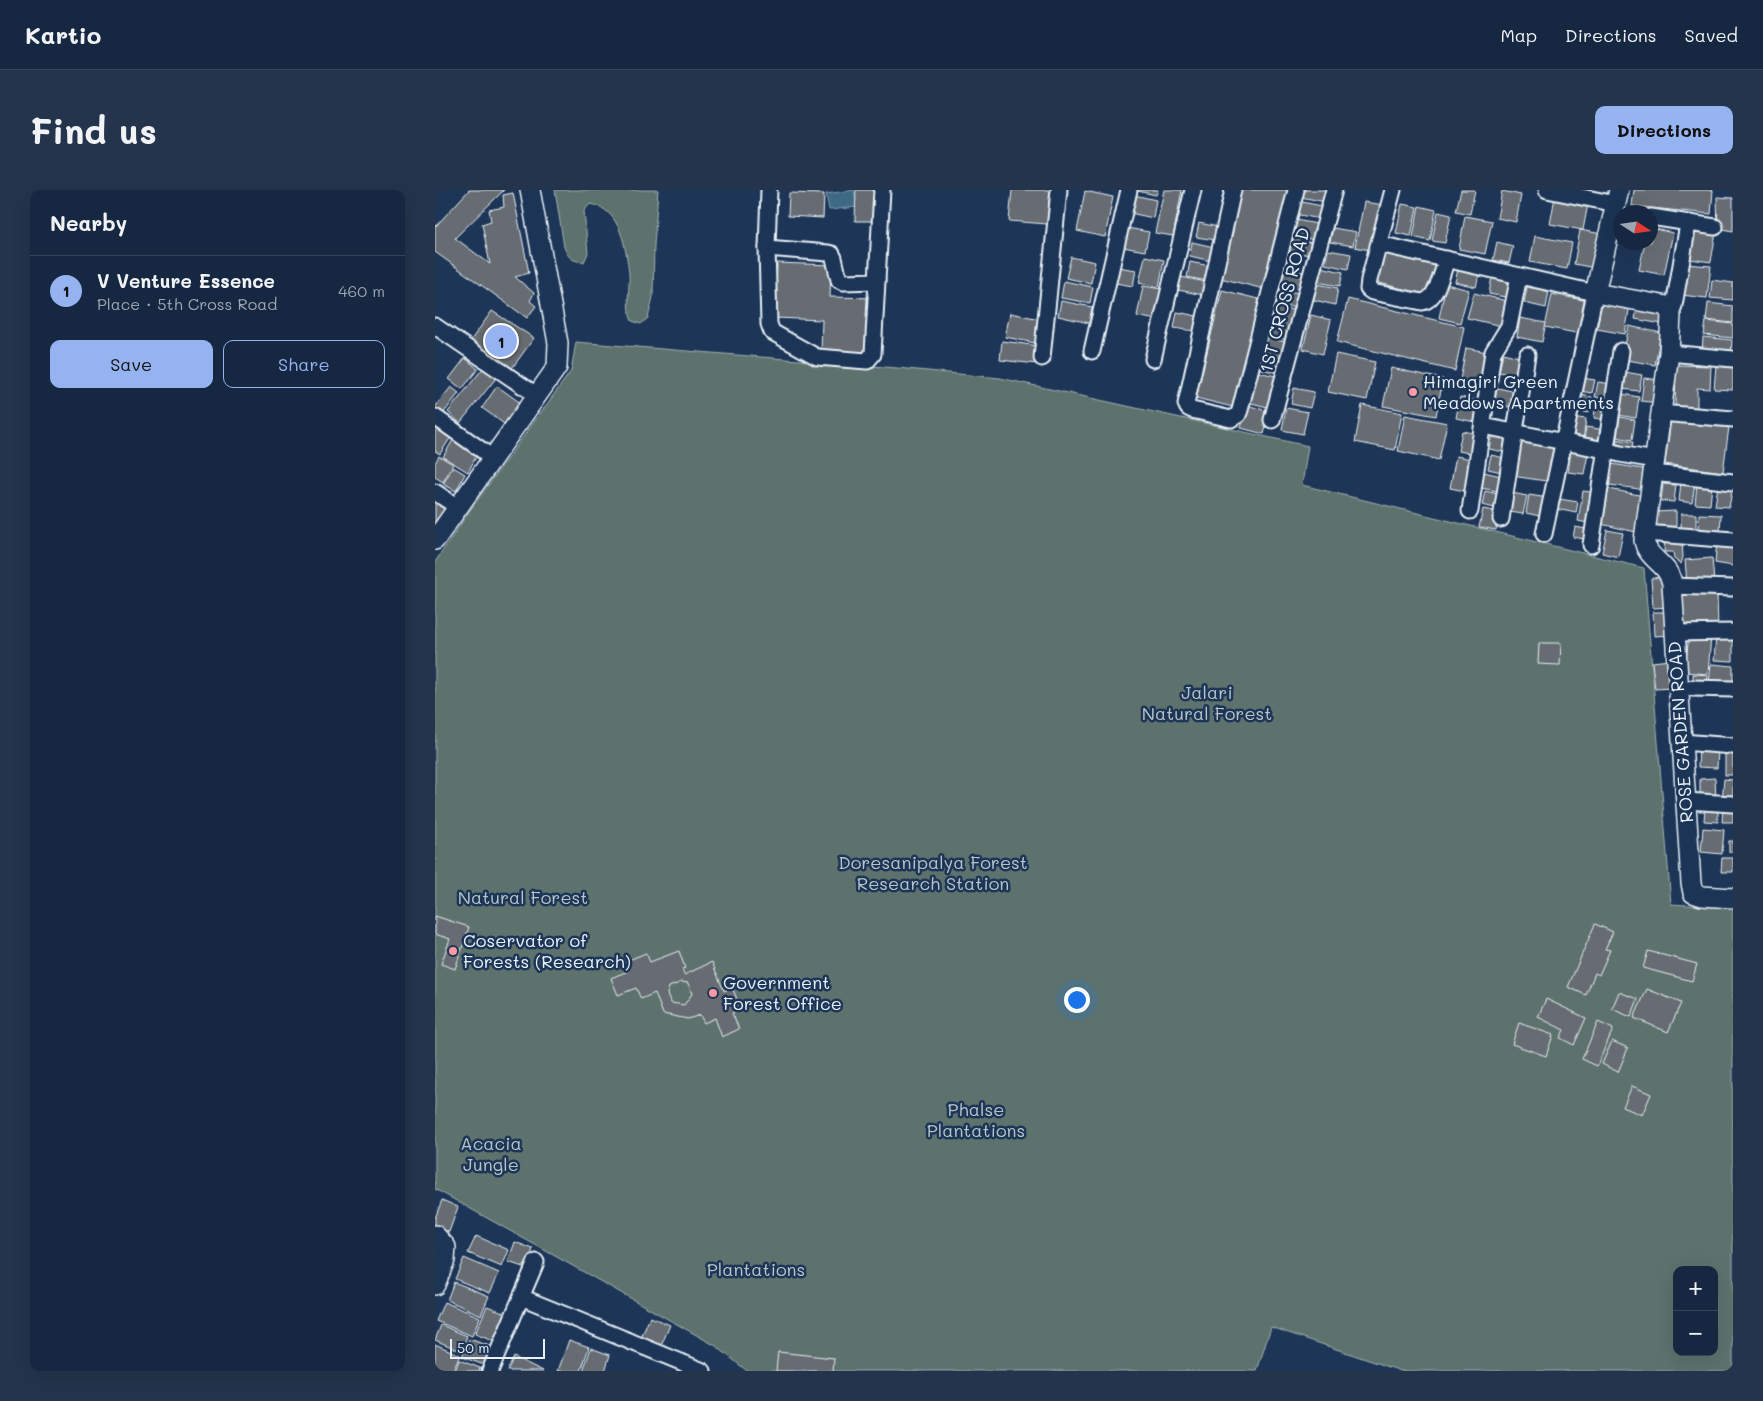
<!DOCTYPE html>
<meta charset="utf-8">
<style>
body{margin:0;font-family:Mali,sans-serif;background:#23344c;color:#f1f3f6}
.controls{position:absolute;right:15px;bottom:15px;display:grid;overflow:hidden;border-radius:10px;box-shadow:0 5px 20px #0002}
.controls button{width:45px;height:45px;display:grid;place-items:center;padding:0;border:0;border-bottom:1px solid #35445a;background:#162841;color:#f1f3f6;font:25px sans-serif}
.compass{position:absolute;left:1178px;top:15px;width:45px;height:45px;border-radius:50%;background:#162841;box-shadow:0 5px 20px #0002;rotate:102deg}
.scale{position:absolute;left:15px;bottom:12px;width:95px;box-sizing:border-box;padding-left:5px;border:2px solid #e8f1f8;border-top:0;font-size:14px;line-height:18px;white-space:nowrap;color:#e8f1f8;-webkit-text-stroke:4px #1d3557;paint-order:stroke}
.you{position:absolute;left:641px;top:809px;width:18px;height:18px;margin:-12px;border:4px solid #fff;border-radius:50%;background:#1a73e8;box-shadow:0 0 0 8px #1a73e833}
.badge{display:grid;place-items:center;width:32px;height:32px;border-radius:50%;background:#95b2f1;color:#111;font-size:16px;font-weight:700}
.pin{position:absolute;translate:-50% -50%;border:2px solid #fff;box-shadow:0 1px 5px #0006}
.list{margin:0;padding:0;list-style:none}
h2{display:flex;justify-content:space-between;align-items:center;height:65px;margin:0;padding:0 20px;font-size:21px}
h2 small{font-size:16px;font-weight:400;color:#9ea6b1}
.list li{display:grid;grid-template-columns:32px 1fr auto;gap:15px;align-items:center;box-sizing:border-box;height:70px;padding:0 20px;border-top:1px solid #35445a}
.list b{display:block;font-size:19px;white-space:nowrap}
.list p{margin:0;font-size:16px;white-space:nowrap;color:#9ea6b1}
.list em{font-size:16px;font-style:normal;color:#9ea6b1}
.actions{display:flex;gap:10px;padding:15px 20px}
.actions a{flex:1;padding:11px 0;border:1px solid #95b2f1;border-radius:10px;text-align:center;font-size:18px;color:#95b2f1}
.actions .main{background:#95b2f1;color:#111}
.map{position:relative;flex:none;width:1298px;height:1181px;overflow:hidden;border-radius:10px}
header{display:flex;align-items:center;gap:30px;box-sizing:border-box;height:70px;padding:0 25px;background:#162841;border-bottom:1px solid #35445a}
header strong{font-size:24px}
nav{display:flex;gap:28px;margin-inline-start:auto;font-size:18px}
.intro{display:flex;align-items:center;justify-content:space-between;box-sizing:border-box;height:120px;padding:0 30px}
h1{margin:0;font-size:35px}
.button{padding:12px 22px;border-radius:10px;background:#95b2f1;color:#111;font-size:18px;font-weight:700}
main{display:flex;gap:30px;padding:0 30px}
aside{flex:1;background:#162841;border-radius:10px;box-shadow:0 5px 20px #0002}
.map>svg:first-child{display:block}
</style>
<header>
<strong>Kartio</strong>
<nav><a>Map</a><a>Directions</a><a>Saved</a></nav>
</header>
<div class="intro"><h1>Find us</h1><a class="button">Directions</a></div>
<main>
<aside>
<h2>Nearby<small></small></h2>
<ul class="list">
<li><span class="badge">1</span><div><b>V Venture Essence</b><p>Place · 5th Cross Road</p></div><em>460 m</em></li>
</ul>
<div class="actions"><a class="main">Save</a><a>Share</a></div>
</aside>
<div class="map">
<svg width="1298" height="1181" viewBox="0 0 1298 1181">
<rect width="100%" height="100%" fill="#1d3557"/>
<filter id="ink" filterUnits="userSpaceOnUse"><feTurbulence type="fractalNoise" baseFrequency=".02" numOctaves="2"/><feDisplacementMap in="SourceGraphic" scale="10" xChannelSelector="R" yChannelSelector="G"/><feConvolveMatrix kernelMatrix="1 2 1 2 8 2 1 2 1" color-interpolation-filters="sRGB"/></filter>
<g filter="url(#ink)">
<g fill="#5d726d" stroke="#a2b2b2" fill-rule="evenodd">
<path d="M 120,0 L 223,0 L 219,56 L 218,107 L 213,128 L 206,134 L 197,131 C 190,116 195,100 194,84 C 191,59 186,18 155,14 L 149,21 L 153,63 L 149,72 C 137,71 133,68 129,57 Z"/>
<path d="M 141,152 L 462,178 L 565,188 L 873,256 L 867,295 L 1209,378 L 1236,714 L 1298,718 L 1298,1181 L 966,1181 L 836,1137 L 822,1181 L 312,1181 L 281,1156 L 0,999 L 0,372 L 38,316 L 136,181 ZM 1242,1080 L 1279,1080 L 1279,1162 L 1242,1162 Z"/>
</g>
<polygon fill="#3e6984" stroke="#829fb2" points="419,0 422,17 394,20 391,4"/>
<g fill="#666c71" stroke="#e8f1f8" fill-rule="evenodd">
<polygon points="34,0 69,0 20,48 55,74 47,34 56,31 54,20 69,17 68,5 78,3 94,83 80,87 99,103 95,111 101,116 92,128 0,62 0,37"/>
<polygon points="421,0 439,0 438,31 420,31"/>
<polygon points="577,0 615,0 612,34 574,31"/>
<polygon points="698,0 723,0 721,5"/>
<polygon points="729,0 747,0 738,46 720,43"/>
<polygon points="802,0 853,0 829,99 781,87"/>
<polygon points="867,0 893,0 891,12 866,7"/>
<polygon points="1026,0 1040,0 1035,24 1021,21"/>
<polygon points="1199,0 1278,0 1276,24 1197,16"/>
<polygon points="650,1 678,7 670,47 642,41"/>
<polygon points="1067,1 1086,5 1081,32 1062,28"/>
<polygon points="354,3 389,4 388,28 353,26"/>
<polygon points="699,5 721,10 718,28 695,23"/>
<polygon points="1120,7 1153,14 1148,40 1115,34"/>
<polygon points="1282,7 1298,8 1298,41 1283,38"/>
<polygon points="862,11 887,16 885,29 860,24"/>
<polygon points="929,12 949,15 939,61 920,57"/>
<polygon points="967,14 982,17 976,46 961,43"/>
<polygon points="984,16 1001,20 995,51 978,47"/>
<polygon points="1003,22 1016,25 1010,53 997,51"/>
<polygon points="1030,26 1057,31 1050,64 1024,59"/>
<polygon points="856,29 882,34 879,50 853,44"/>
<polygon points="764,33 783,37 781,50 761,47"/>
<polygon points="692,38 714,42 710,61 688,57"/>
<polygon points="898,38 921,42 918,56 895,52"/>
<polygon points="1216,38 1238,43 1229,85 1204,80 1210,52 1216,52"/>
<polygon points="1253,38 1281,42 1276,72 1248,68"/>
<polygon points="1145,40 1167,44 1160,78 1139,74"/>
<polygon points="1100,46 1137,53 1132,79 1095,72"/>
<polygon points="852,47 877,53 874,65 849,60"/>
<polygon points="757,52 779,57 776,71 755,66"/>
<polygon points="1062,52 1078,56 1074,73 1058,70"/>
<polygon points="893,60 916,64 913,79 890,74"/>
<polygon points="948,60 1001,73 993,105 940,92"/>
<polygon points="710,66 729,70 724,97 704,93"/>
<polygon points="636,67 660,72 656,93 631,88"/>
<polygon points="755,72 775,76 772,91 752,87"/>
<polygon points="342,73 396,75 395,107 440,108 438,163 386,162 387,130 340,128"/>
<polygon points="1249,74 1276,76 1272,108 1246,105"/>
<polygon points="1024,75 1045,80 1041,97 1020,92"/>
<polygon points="683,77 701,80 698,96 680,93"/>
<polygon points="885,77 908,82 905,96 882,92"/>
<polygon points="846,78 872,83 869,99 843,94"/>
<polygon points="1057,86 1079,90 1076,108 1054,104"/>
<polygon points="746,87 771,92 768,105 743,100"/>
<polygon points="1277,90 1298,93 1298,110 1275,108"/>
<polygon points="629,91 658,97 655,113 626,108"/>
<polygon points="882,94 903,98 900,115 879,110"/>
<polygon points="1011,94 1034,100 1025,133 1004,128"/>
<polygon points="708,96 727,99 721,130 702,126"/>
<polygon points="1092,97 1114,101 1111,118 1089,113"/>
<polygon points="841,98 868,104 865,119 838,113"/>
<polygon points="787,100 827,110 802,218 761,208"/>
<polygon points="1039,103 1076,112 1071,137 1032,128"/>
<polygon points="1117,104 1153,111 1146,144 1110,137"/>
<polygon points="913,109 1029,137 1020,181 902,152"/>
<polygon points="1167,109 1195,114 1190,144 1162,139"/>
<polygon points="626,111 657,117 654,133 623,126"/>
<polygon points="1273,113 1298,116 1298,133 1271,130"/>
<polygon points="1203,114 1230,118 1227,134 1200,129"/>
<polygon points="839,116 862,121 855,151 832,145"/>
<polygon points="57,121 99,148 75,181 33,154"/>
<polygon points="742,122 762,126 759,141 739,138"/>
<polygon points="575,123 610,130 605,154 570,147"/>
<polygon points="876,125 896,130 888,164 868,159"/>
<polygon points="1085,128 1111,133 1107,152 1082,147"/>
<polygon points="1271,131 1298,134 1298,148 1269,145"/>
<polygon points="1194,136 1226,143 1220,175 1187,169"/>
<polygon points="830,147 854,153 846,184 822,178"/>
<polygon points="1268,147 1297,150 1296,165 1267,163"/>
<polygon points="567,151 604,156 602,174 565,170"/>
<polygon points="1031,158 1057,163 1050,195 1025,190"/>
<polygon points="1068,163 1088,168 1085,186 1064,182"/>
<polygon points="901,164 940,172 932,210 893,202"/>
<polygon points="30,168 43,179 27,199 14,189"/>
<polygon points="1241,175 1276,176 1275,199 1262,198 1262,221 1240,221"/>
<polygon points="1281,175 1298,176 1298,200 1279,199"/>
<polygon points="49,177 62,187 25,233 13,222"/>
<polygon points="956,178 1008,189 1001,226 948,216"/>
<polygon points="819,181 845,187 837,218 812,212"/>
<polygon points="1190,182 1207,185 1204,201 1187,199"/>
<polygon points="1147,188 1160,190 1157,203 1145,201"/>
<polygon points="1209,188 1226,190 1223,213 1206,211"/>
<polygon points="1163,192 1177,194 1175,210 1160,207"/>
<polygon points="62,196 87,214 72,236 47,218"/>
<polygon points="16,197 24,203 7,225 0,220 0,217"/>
<polygon points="859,198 879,202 875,218 856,214"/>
<polygon points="1062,198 1083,202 1080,218 1059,214"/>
<polygon points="1187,204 1204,207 1201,228 1183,225"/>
<polygon points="1145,205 1157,207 1154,223 1142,221"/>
<polygon points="1025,207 1049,212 1045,233 1021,228"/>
<polygon points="1161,212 1173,215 1171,230 1159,228"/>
<polygon points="812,215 835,222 829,244 806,238"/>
<polygon points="927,215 967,223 960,260 920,252"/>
<polygon points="851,218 873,222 868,244 847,240"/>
<polygon points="970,225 1012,233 1004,270 963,261"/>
<polygon points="1185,227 1200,230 1197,250 1182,247"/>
<polygon points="1142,228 1151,229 1148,250 1138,248"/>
<polygon points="1236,230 1294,237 1288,282 1230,274"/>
<polygon points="1151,237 1170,240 1168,253 1149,250"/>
<polygon points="2,239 16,247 5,264 0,261 0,242"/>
<polygon points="1027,241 1044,244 1040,264 1023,261"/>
<polygon points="1057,244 1078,248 1074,263 1054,259"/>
<polygon points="1182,249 1198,252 1196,263 1180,261"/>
<polygon points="18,250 42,265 33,282 8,267"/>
<polygon points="1082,250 1124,256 1118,292 1077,286"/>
<polygon points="1136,261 1153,264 1149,284 1133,282"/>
<polygon points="1056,265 1074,269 1071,283 1053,279"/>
<polygon points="4,266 18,274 8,292 0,287 0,273"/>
<polygon points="1021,266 1041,270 1035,302 1015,298"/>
<polygon points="1171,273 1214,280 1211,300 1168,294"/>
<polygon points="18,277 30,284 21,301 8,294"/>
<polygon points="1049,282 1070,287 1067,302 1046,298"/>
<polygon points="1246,292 1260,294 1257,313 1244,311"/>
<polygon points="1228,294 1241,295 1239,312 1226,311"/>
<polygon points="1262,294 1277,295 1275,315 1260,314"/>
<polygon points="1283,295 1298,297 1294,317 1280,316"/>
<polygon points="1174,299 1209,306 1201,342 1166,334"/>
<polygon points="1050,301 1067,305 1064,319 1047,315"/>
<polygon points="1148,301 1163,303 1158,334 1143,331"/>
<polygon points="1072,302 1092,306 1088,324 1068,321"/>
<polygon points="1094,305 1113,308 1109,327 1091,323"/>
<polygon points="0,307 16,317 0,334"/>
<polygon points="1124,309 1143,312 1141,323 1122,319"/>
<polygon points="1048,319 1064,322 1061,340 1044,337"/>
<polygon points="1241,321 1241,337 1221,337 1221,322"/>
<polygon points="1246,324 1261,324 1261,341 1246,340"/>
<polygon points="1264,324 1286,325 1285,342 1263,341"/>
<polygon points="1140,337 1157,340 1155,350 1138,347"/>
<polygon points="1172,340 1188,343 1183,367 1167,363"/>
<polygon points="1230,347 1247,350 1248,367 1246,374 1239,369 1238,362 1229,362"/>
<polygon points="1282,350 1298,353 1298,376 1280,373"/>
<polygon points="1277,368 1279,392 1252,394 1250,370"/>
<polygon points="1232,387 1234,417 1218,418 1216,388"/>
<polygon points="1282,403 1283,439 1246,440 1245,404"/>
<polygon points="1218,422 1235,422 1236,445 1219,446"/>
<polygon points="1254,444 1276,446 1273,484 1250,482"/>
<polygon points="1281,447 1298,448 1298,471 1279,470"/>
<polygon points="1104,453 1126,453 1125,475 1103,474"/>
<polygon points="1235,470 1237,498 1220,499 1217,472"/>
<polygon points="1276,474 1298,476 1298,496 1274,493"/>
<polygon points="1258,484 1273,485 1272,496 1258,495"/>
<polygon points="1264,559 1283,560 1282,578 1263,577"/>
<rect x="1290" y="560" width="8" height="25"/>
<polygon points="1280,588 1281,610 1265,610 1265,589"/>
<polygon points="1289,589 1298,590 1298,612 1287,611"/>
<polygon points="1288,617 1298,617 1298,632 1287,632"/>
<polygon points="1270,618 1283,619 1283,632 1269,631"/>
<polygon points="1268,638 1289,640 1287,664 1266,662"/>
<rect x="1294" y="651" width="4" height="11"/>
<polygon points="1287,668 1298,668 1298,682 1286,682"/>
<polygon points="0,726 34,737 20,779 6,774 15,749 0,744"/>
<polygon points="1160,734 1178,742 1170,759 1175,760 1164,785 1160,783 1151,805 1133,797"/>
<path d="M 244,761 L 250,778 L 247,779 L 249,785 L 277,772 L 289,801 L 297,797 L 306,819 L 297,823 L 304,839 L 287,847 L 280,828 L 269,833 L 265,825 L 253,829 L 228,824 L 220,803 L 206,809 L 201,798 L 183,805 L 176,788 L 193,781 L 189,772 L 211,763 L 215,772 ZM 247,792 L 253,793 L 257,804 L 249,815 L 236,813 L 232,804 L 234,797 Z"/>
<polygon points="1213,761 1262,774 1257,791 1208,778"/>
<polygon points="1212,799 1246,813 1233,842 1199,828"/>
<polygon points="1184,802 1203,809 1196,827 1177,819"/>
<polygon points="1111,809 1151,828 1139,855 1125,848 1129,840 1103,827"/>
<polygon points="1163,832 1178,839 1162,876 1147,869"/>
<polygon points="1084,833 1118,845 1111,866 1077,854"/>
<polygon points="1177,851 1193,858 1183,882 1167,874"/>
<polygon points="1197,896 1216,904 1207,925 1188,917"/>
<polygon points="7,1010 23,1017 14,1042 0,1037 0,1028"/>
<polygon points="41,1046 74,1060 67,1077 33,1063"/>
<polygon points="80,1052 98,1059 91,1078 73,1072"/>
<polygon points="29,1068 64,1083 55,1103 20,1089"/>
<polygon points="19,1092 54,1106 46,1125 12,1110"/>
<polygon points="9,1112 45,1127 37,1146 1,1131"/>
<polygon points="52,1116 73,1124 61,1152 40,1144"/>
<polygon points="215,1127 235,1135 226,1156 206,1148"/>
<polygon points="6,1135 32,1146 26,1161 0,1150"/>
<polygon points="34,1149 58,1157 52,1176 27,1167"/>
<polygon points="134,1150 154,1157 146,1181 123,1181"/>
<polygon points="0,1154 25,1165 18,1181 8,1181 0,1178"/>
<polygon points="156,1158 175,1165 170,1181 148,1181"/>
<polygon points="343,1162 399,1168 398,1181 341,1181"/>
<polygon points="79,1167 108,1181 72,1181"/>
<polygon points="24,1170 45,1178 44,1181 20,1181"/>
</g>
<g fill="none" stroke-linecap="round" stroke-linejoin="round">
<g stroke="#e8f1f8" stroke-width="19">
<g id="minor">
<polyline points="334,0 332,58 334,134 337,142 382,167 432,171 438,164 442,91"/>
<polyline points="798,0 751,214 753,218 757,220 796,229 803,225 805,220 861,0"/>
<path d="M 958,0 L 934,90 L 933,99 L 937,102 L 987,112 C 1002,110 1007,82 1012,69"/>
<polyline points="1112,0 1181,14"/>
<polyline points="1216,27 1280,37"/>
<polyline points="944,54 1160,103 1109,344"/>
<polyline points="332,58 393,63 397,64 399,68 404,90 408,92 442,91 447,0"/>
<polyline points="1234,120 1239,116 1253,34"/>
<polyline points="0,136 101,205"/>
<polyline points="657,161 694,0"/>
<polyline points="1234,163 1298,169"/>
<polyline points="607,168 624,0"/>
<polyline points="718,169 758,0"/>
<polyline points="1225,223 1298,229"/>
<polyline points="0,227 58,268"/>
<polyline points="837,230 899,0"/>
<polyline points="1048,236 1170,260 1185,264 1220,270"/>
<polyline points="1218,283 1298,292"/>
<polyline points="0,302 24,318"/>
<polyline points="1035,321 1058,162 1074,136 1084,86"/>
<polyline points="1066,329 1092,165"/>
<polyline points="1210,343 1298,350"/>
<polyline points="1156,355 1186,161"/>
<polyline points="1237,396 1298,398"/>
<polyline points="1240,443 1298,442"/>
<polyline points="1257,498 1298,499"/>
<polyline points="1247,552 1298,556"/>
<polyline points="1251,611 1298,614"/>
<polyline points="86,1107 268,1181"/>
<polyline points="55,1181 101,1072"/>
</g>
</g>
<g stroke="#e8f1f8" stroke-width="22">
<g id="tertiary">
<path d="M 1184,0 L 1160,103 L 1232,116 L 1236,125 L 1234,163 L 1209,350 C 1212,370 1234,373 1237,394 L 1256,693 L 1258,703 L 1267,706 L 1298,708"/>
<polyline points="0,350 122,177 123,153 95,0"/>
<polyline points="0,1045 11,1057 10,1070 0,1095"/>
</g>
</g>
<use href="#minor" stroke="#1d3557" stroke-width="15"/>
<use href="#tertiary" stroke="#1d3557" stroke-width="19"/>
</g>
</g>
<g fill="#ff9aa2" stroke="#1d3557" stroke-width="2">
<circle cx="978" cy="202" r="5"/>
<circle cx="18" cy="761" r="5"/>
<circle cx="278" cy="803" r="5"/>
</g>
<g text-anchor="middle" stroke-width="5" stroke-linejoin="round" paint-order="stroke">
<g font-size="18" fill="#e8f1f8" stroke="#1d3557">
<text transform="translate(850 110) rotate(-75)" y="6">1ST CROSS ROAD</text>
<text transform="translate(1246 542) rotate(-94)" y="6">ROSE GARDEN ROAD</text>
</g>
<g font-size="18" fill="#e8f1f8" stroke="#1d3557" text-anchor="start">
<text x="988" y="198">Himagiri Green<tspan x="988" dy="21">Meadows Apartments</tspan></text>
<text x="28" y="757">Coservator of<tspan x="28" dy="21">Forests (Research)</tspan></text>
<text x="288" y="799">Government<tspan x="288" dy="21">Forest Office</tspan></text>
</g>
<g font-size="18" fill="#b7c5c7" stroke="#1d3557">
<text x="772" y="509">Jalari<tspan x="772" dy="21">Natural Forest</tspan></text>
<text x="498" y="679">Doresanipalya Forest<tspan x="498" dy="21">Research Station</tspan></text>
<text x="88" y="714">Natural Forest</text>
<text x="541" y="926">Phalse<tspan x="541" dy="21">Plantations</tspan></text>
<text x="56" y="960">Acacia<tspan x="56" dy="21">Jungle</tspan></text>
<text x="321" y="1086">Plantations</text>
</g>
</g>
</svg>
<div class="controls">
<button>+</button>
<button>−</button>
</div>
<svg class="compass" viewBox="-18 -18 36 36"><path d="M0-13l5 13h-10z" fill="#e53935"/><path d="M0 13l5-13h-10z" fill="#9ea6b1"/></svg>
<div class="scale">50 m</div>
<div class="you"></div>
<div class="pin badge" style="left:66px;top:151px">1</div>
</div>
</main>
